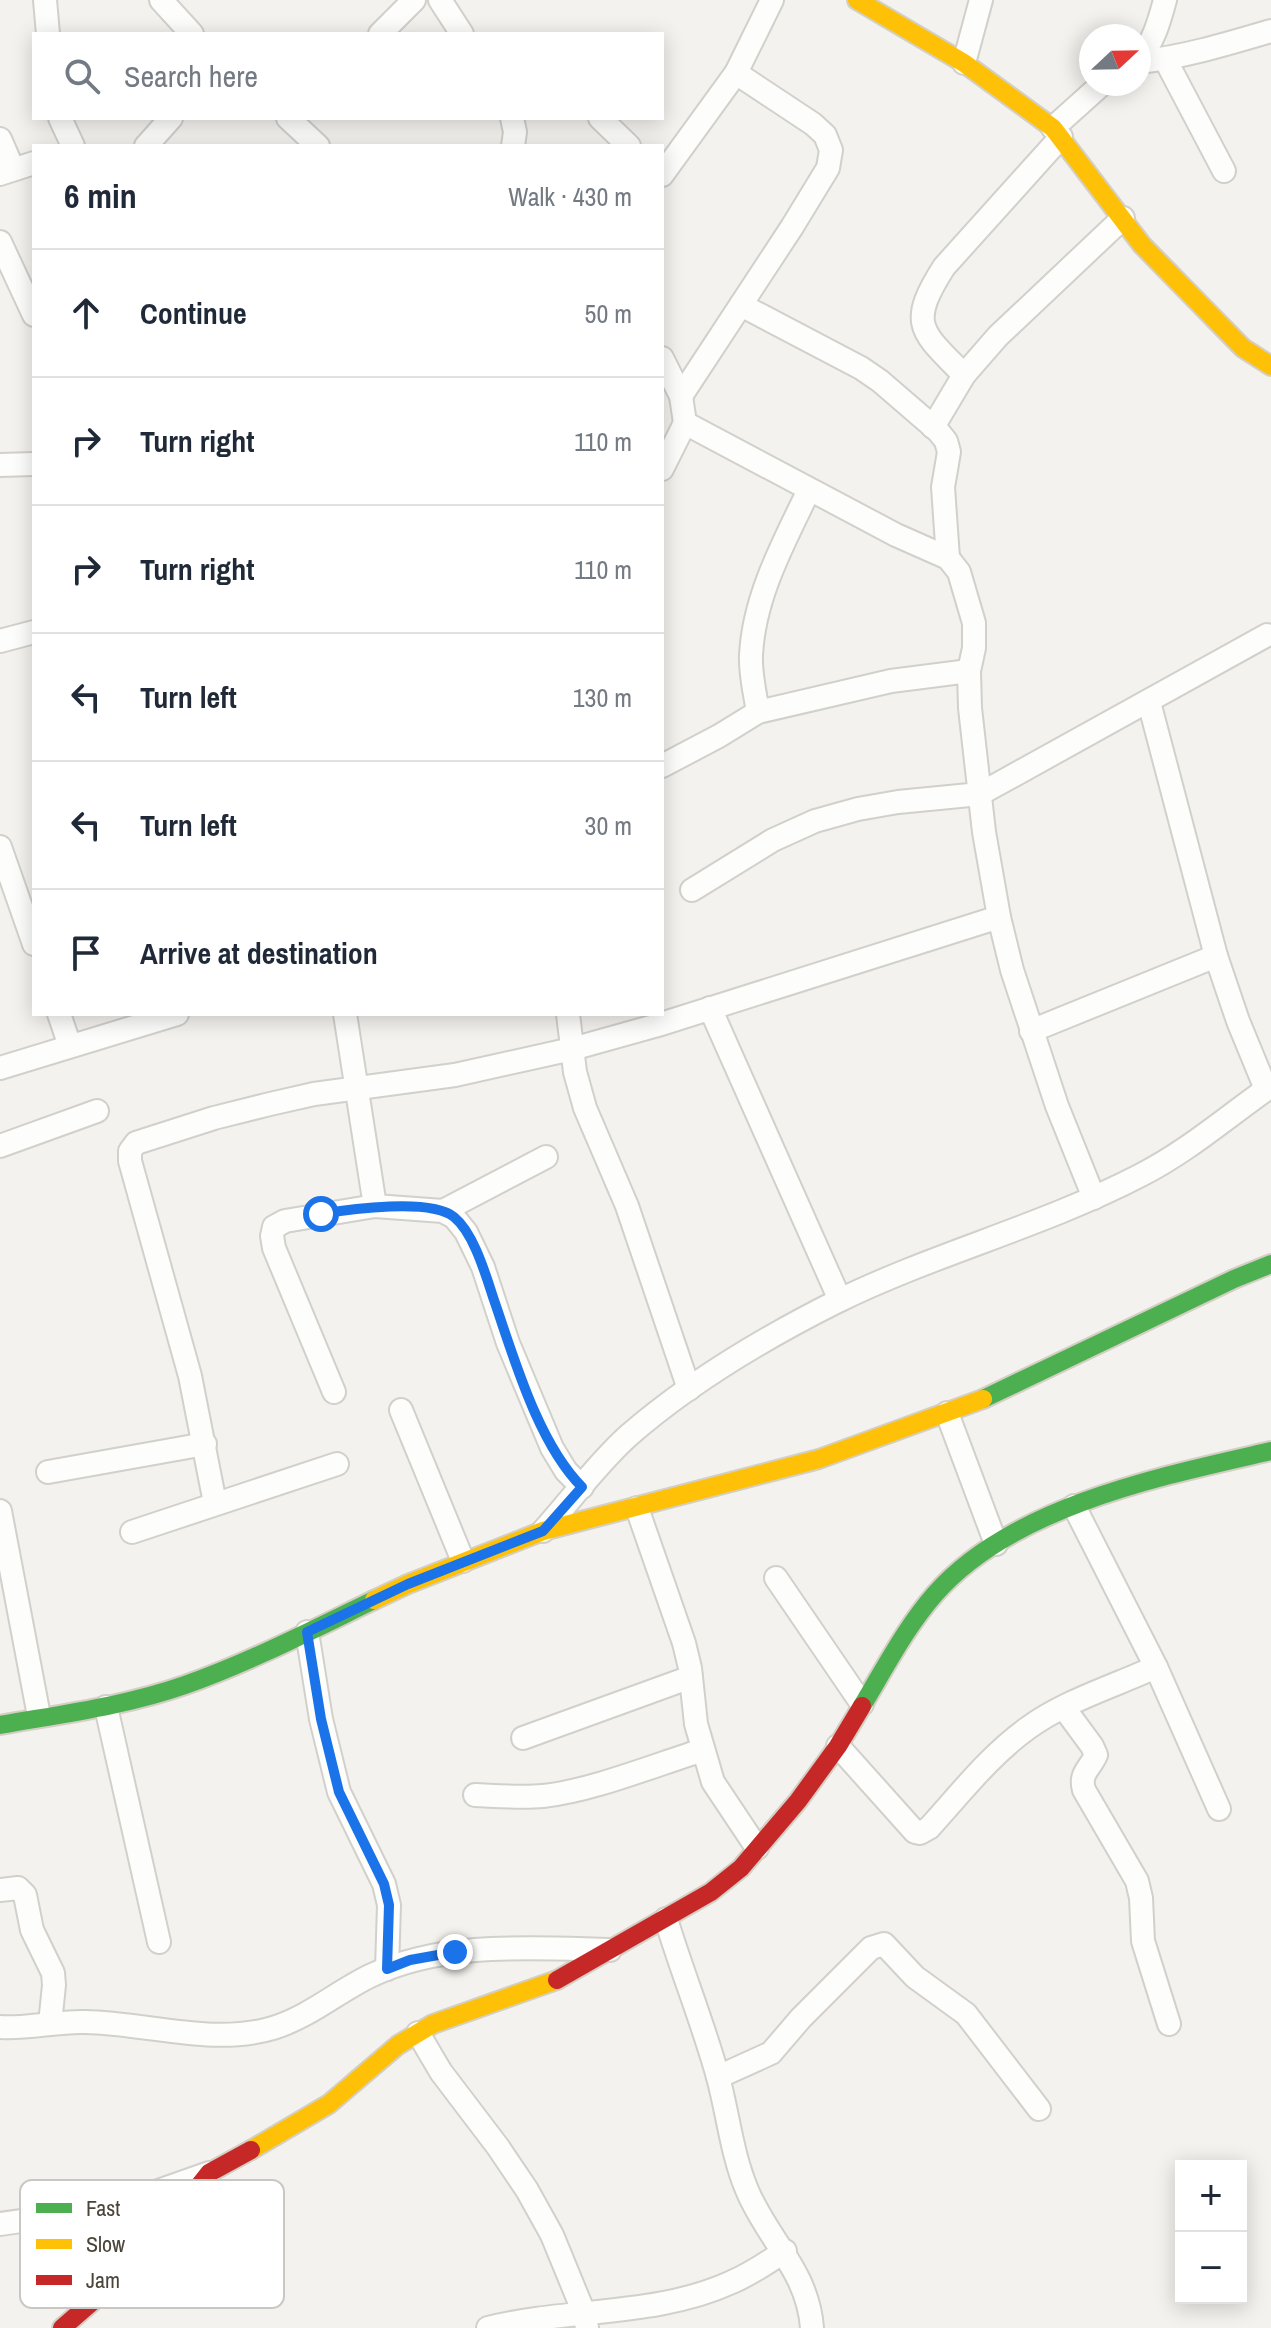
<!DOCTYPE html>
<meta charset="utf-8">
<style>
body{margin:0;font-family:"Archivo Narrow",sans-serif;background:#f2f2f3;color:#1f2937}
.controls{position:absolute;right:24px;bottom:24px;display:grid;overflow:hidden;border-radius:0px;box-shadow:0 4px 20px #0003}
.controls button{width:72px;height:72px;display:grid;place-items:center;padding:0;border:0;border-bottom:2px solid #e0e1e3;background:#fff;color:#1f2937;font:40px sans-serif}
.compass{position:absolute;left:1079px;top:24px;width:72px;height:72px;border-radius:50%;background:#fff;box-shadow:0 4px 20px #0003;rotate:68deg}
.stop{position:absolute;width:24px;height:24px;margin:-18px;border:6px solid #1a73e8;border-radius:50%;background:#fff}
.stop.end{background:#1a73e8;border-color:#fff;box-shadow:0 2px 8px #0008}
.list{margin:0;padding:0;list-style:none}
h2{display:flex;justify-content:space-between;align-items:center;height:104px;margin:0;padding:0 32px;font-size:34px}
h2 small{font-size:26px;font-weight:400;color:#747a83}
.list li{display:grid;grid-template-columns:52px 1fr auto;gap:24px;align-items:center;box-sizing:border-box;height:128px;padding:0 32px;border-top:2px solid #e0e1e3}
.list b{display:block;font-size:30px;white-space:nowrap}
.list em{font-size:26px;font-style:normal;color:#747a83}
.icon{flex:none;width:44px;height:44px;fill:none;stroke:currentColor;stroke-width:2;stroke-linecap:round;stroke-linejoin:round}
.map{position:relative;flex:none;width:1271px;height:2328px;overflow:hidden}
.search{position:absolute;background:#fff;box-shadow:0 4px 20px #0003;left:32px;top:32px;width:632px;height:88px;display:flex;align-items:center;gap:20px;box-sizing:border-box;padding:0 28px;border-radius:0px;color:#747a83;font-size:30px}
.panel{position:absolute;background:#fff;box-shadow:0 4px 20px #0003;left:32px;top:144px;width:632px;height:872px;border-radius:0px}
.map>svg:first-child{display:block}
</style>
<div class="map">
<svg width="1271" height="2328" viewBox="0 0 1271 2328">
<rect width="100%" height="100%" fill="#f4f2ee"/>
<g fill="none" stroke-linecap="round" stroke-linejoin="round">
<g stroke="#d2d0cb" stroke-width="26">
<g id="street">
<polyline points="45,0 48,34"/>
<polyline points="161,0 192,34"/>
<polyline points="440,0 462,34"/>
<polyline points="380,34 414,0"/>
<path d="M 1139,59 C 1154,41 1159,22 1165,0"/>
<polyline points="1165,59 1224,171"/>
<path d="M 1139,62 C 1184,57 1227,44 1271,31"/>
<polyline points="964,63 981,0"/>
<polyline points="60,118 73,146"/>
<polyline points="288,118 318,146"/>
<polyline points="512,118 515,132 513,146"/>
<polyline points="600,118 629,146"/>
<polyline points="1053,128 1102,84"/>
<polyline points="0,139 13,169"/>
<polyline points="146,146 171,118"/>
<polyline points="0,174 34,163"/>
<polyline points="662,175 736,73 772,0"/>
<polyline points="0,242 34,315"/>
<polyline points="741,305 861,368 880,381 938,431 946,441 949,452 943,487 948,558"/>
<polyline points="662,358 681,396 685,423 896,535 948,558 959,572 974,623 974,648 969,671 970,708 984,832 999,917 1012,970 1057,1106 1094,1198"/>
<path d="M 964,375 C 921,331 907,325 944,267 L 1061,137"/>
<polyline points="681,396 792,227 828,168 831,150 825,135 813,124 736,73"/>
<polyline points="933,427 964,375 998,336 1123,218"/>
<polyline points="0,465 34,464"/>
<polyline points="662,469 685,423"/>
<polyline points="0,641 34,632"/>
<polyline points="1149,702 1216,956 1238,1021 1266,1089"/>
<path d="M 758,712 C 755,693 750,674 751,655 C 754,596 784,542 809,490"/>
<polyline points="662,766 719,736 758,712 891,681 969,671"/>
<polyline points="0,847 34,944"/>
<polyline points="692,890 773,840 815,821 858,809 898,802 980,794 1267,635"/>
<polyline points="710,1008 840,1300"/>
<polyline points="59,1014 70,1046"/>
<polyline points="345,1014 375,1206"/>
<polyline points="568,1014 575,1072 585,1108 627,1206 689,1389"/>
<polyline points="1031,1031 1216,956"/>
<polyline points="0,1068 177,1014"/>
<polyline points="0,1146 97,1111"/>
<polyline points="443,1211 546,1157"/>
<polyline points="334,1392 274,1248 272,1236 274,1227 285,1221 375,1206 443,1211 454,1217 466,1232 483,1267 508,1343 552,1448 566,1471 582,1487"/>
<polyline points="401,1410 463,1561"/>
<polyline points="947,1413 996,1544"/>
<polyline points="48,1472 205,1444"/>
<polyline points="215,1503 190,1376 130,1161 130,1151 136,1143 214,1118 270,1104 314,1094 455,1075 572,1049 658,1025 999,917"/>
<polyline points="1074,1506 1156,1667 1219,1809"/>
<polyline points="637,1508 684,1643 690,1668 696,1724 713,1782 757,1848"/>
<polyline points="0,1511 39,1716"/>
<path d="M 543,1531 C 571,1500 597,1464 628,1436 C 690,1382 764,1338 838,1301 C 936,1253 1043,1226 1141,1175 C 1188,1151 1228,1116 1271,1086"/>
<polyline points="132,1532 337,1464"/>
<polyline points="776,1578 862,1704"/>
<polyline points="307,1632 321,1719 339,1792 384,1884 389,1905 387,1969"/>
<polyline points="106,1707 159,1942"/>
<path d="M 1064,1708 L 1092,1746 L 1096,1755 C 1090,1769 1079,1773 1084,1790 L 1137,1881 L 1141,1898 L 1143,1941 L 1169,2024"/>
<polyline points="523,1738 691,1677"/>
<path d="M 838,1746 L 915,1832 L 920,1833 L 929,1828 C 960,1794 990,1755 1028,1728 C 1065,1701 1114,1686 1156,1667"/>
<path d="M 475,1795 C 498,1796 520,1798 543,1796 C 591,1791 655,1765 703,1750"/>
<polyline points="0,1890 18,1888 25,1895 32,1930 53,1973 54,1985 50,2024"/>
<path d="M 666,1919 C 682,1972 703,2023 718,2077 C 728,2114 732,2155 747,2190 C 767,2239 808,2271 812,2328"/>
<path d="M 0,2027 C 28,2029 57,2021 85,2022 C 147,2023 213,2046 273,2028 C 309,2017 337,1992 370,1976 C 443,1941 531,1948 610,1950"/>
<polyline points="418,2033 441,2072 498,2147 527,2190 552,2235 584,2313 587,2328"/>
<polyline points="718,2077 771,2053 801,2018 871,1948 884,1944 915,1977 966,2014 1039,2109"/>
<polyline points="0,2224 85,2212 124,2203 209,2173"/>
<path d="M 488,2328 C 568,2308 656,2317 732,2282 C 751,2274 768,2262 785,2251"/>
</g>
</g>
<g stroke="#d3cfc5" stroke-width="22">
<g id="fast">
<polyline points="983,1399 1234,1279 1271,1264"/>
<path d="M 862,1706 C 885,1668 906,1627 935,1594 C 1012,1506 1162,1476 1271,1451"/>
<path d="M 0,1725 C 62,1714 125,1706 185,1685 C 250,1662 312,1630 374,1600"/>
</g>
</g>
<g stroke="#d3cfc5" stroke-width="22">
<g id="slow">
<polyline points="857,0 964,63 1053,128 1142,245 1243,348 1271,366"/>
<polyline points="374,1600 408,1584 543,1531 819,1459 983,1399"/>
<polyline points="251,2150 329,2104 398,2045 433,2024 557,1980"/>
</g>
</g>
<g stroke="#d3cfc5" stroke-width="22">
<g id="jam">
<polyline points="557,1980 711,1892 741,1868 798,1801 838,1746 862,1706"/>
<polyline points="62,2328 122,2276 152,2245 209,2173 251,2150"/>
</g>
</g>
<use href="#street" stroke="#fdfdfc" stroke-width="22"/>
<use href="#fast" stroke="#4caf50" stroke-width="18"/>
<use href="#slow" stroke="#ffc107" stroke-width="18"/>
<use href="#jam" stroke="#c62828" stroke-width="18"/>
</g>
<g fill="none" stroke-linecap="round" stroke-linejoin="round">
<path stroke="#1a73e8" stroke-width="10" d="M 321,1214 C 350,1209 431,1198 454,1217 C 474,1233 486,1276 494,1300 C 514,1358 538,1443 582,1487 L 543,1531 L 408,1584 L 307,1632 L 321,1719 L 339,1792 L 384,1884 L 389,1905 L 387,1969 L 410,1960 L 455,1952"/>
</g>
<rect x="20" y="2180" width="264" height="128" rx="12" fill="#fff" stroke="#c9c7c4" stroke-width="2"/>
<rect x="36" y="2203" width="36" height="10" fill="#4caf50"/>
<rect x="36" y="2239" width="36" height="10" fill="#ffc107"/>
<rect x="36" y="2275" width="36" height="10" fill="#c62828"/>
<g font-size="22" fill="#4b4439">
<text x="86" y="2216">Fast</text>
<text x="86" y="2252">Slow</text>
<text x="86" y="2288">Jam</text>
</g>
</svg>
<div class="controls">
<button>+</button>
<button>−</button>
</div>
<svg class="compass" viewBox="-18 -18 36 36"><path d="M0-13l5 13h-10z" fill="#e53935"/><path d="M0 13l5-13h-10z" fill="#747a83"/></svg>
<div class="stop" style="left:321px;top:1214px"></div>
<div class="stop end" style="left:455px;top:1952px"></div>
<div class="search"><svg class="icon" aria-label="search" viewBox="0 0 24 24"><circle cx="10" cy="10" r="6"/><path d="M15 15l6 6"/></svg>Search here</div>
<section class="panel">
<h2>6 min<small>Walk · 430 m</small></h2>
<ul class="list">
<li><svg class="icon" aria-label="ahead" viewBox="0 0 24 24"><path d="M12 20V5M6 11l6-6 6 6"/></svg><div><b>Continue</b></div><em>50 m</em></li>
<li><svg class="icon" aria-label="right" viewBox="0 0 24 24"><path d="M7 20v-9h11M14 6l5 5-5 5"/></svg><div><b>Turn right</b></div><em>110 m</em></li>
<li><svg class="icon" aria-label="right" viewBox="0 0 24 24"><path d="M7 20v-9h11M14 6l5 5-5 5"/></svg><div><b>Turn right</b></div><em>110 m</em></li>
<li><svg class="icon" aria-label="left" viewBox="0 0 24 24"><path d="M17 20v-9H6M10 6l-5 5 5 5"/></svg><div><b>Turn left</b></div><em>130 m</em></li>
<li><svg class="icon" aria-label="left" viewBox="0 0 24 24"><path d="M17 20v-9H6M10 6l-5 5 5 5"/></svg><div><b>Turn left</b></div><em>30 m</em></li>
<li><svg class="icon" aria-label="arrive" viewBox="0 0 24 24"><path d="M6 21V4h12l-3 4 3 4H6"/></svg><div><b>Arrive at destination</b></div></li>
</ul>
</section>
</div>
